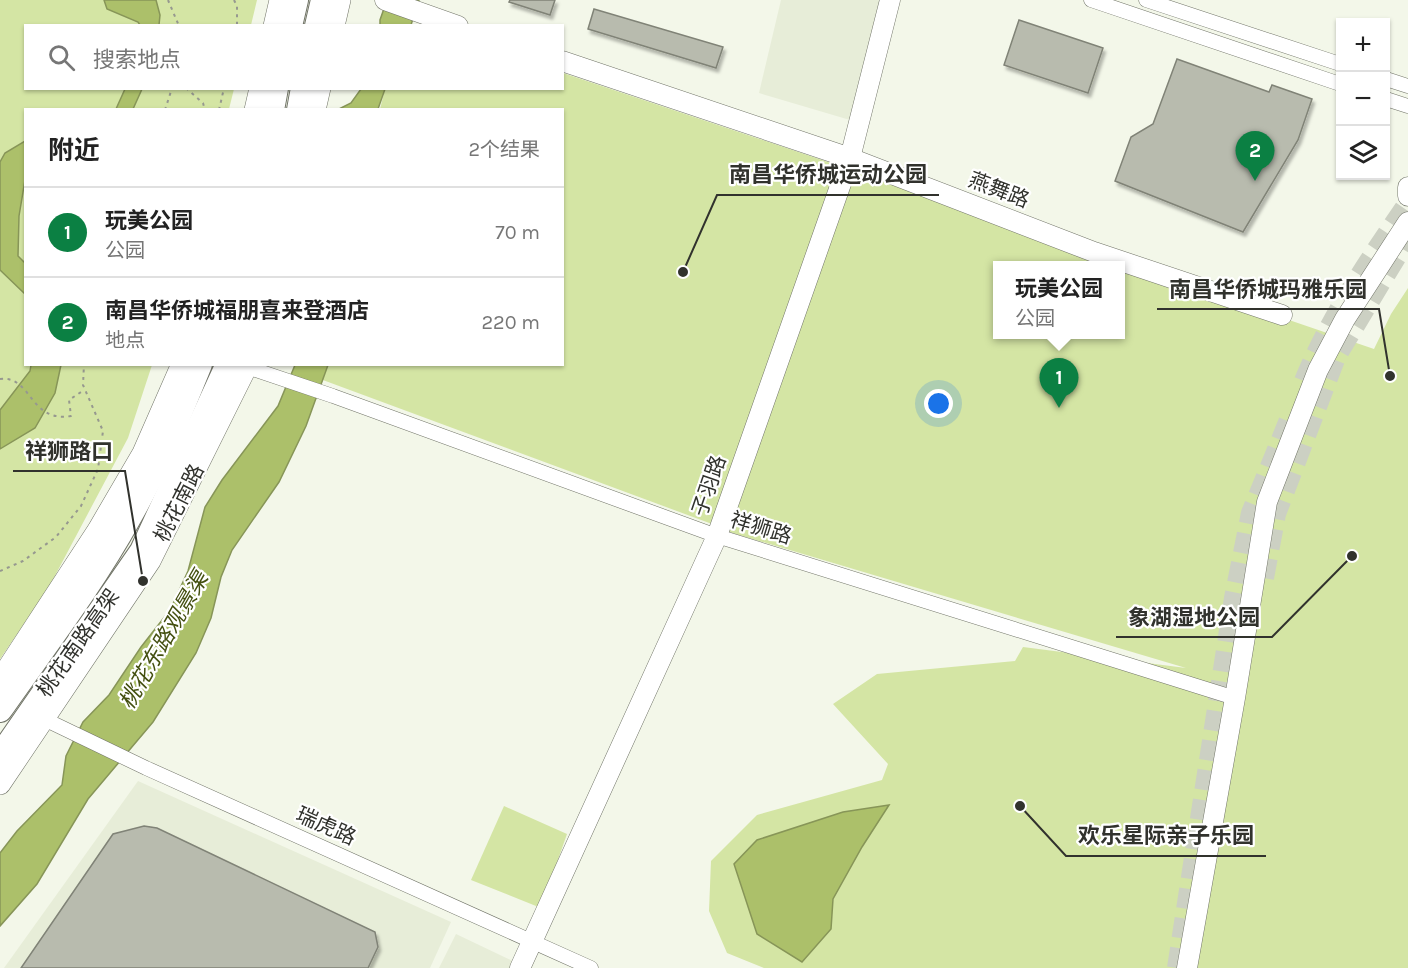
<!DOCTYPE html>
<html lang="zh">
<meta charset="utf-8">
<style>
body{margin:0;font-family:Karla,"Noto Sans SC",sans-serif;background:#f6f6f6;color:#222}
.controls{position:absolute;right:18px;top:18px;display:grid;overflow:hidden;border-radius:0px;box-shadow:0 2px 4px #0004}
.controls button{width:54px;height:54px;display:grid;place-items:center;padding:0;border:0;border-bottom:2px solid #e0e0e0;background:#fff;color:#222;font:30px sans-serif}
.you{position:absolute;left:939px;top:404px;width:21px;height:21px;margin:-15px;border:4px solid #fff;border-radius:50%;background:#1a73e8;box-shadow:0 0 0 9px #1a73e833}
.badge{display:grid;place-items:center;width:39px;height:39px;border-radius:50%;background:#0b8043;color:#fff;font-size:20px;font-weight:700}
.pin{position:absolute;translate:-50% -50px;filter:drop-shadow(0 2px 3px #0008)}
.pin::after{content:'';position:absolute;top:32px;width:21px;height:18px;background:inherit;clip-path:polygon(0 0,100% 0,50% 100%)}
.popup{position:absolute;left:993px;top:261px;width:132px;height:78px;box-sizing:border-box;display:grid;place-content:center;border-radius:0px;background:#fff;filter:drop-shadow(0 2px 4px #0005);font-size:20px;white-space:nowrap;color:#767676}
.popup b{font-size:22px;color:#222}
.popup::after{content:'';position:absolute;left:50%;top:100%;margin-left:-12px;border:12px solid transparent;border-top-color:#fff}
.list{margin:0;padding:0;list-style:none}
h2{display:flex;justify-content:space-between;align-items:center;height:78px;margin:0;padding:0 24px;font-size:26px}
h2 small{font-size:20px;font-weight:400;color:#767676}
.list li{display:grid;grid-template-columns:39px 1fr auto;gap:18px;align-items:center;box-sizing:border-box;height:90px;padding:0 24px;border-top:2px solid #e0e0e0}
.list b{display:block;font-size:22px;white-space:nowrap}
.list p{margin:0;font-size:20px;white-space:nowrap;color:#767676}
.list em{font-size:20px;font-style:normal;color:#767676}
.icon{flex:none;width:33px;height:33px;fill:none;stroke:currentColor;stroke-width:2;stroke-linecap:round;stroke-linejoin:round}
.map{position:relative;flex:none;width:1408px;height:968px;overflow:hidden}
.search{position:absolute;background:#fff;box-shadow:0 2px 4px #0004;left:24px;top:24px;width:540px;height:66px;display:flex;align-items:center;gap:15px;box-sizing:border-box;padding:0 21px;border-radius:0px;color:#767676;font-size:22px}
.panel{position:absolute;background:#fff;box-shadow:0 2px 4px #0004;left:24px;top:108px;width:540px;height:258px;border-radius:0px}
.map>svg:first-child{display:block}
</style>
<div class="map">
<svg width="1408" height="968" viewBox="0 0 1408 968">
<defs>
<filter id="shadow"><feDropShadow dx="2.5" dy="4" stdDeviation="1.5" flood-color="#0004"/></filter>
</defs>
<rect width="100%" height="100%" fill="#f3f7e9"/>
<g fill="#e7edd8">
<polygon points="781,0 880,0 850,120 759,93"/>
<polygon points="138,781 451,922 430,968 4,968"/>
<polygon points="456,934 515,962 512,968 439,968"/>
</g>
<g fill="#d4e5a4" fill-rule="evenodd">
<polygon points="0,0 257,0 251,25 26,26 26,88 234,89 229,109 26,110 26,364 152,365 128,438 49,587 0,659"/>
<polygon points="563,73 834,164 837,180 712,524 312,376 315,364 562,364 562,110 380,109 385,89 562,88"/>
<path d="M 852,171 L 1374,349 L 1391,314 L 1408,288 L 1408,968 L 764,968 L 727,953 L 709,911 L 711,861 L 757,815 L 882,780 L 888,764 L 833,704 L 877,674 L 1015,661 L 1023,647 L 1186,668 L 729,532 ZM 998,266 L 1120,266 L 1120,334 L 998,334 Z"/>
<polygon points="504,806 567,834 541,908 471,880"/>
</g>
<g fill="#acc06a" stroke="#879558" stroke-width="1.5">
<polygon points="104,0 156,0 160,15 159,25 140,25 138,22 107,9"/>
<polygon points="387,0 419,0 411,25 380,25 380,20"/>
<polygon points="125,89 142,89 133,109 116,109"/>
<polygon points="361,89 385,89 378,109 339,109 351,103"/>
<polygon points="25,141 25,180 19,216 18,256 25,263 25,294 0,270 0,162 5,153"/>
<polygon points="31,365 61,365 55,393 35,428 0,449 0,410 30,371"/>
<polygon points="295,365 328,365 306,426 279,482 232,550 221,577 211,618 196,653 153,722 88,799 37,884 0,926 0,853 17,831 62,785 66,756 83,722 109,695 141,647 170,610 188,571 205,507 222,480 278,406"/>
<polygon points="889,805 862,847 833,899 831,929 802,962 757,934 734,864 757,840 843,812"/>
</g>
<g fill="#b8bbae" stroke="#808377" stroke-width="1.5" filter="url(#shadow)">
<polygon points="510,0 555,0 550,15 509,2"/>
<polygon points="594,9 723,47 716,68 588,29"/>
<polygon points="1019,20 1103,48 1088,93 1004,65"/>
<polygon points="1177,59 1269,92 1272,85 1312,99 1298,140 1243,232 1115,181 1131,137 1153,124"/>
<polygon points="144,826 157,828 375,932 378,947 368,968 21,968 113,834"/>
</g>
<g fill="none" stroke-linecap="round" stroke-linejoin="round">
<g stroke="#ccd0c3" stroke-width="20" stroke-dasharray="20 10" stroke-linecap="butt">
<path d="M 1304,381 C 1330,317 1369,260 1408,203"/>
<polyline points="1264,578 1276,514 1336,357 1406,241"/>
<polyline points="1177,968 1234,598 1251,513 1289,420"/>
</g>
<g stroke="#717468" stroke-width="15">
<g id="street">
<polyline points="1091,0 1340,84"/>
<polyline points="1146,0 1340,64"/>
<polyline points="1386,79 1408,86"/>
<polyline points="1386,99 1408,106"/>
<polyline points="247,367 333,396 717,536 1235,698"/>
<polyline points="44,719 146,768 591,968"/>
</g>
</g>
<g stroke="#717468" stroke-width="21">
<g id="secondary">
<polyline points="385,0 458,26"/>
<polyline points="562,61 850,158 1094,252 1282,315"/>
<polyline points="1408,187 1408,196"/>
<polyline points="520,968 717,536 850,158 890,0"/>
<polyline points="1187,968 1235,698 1267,502 1318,370 1345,319 1408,222"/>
</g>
</g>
<g stroke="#717468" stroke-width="22">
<g id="primary">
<polyline points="274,26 280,0"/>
<polyline points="334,26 340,0"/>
<polyline points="255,110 260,88"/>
<polyline points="315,110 320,88"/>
<polyline points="0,680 98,530 143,453 182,364"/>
<polyline points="0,784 150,561 248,364"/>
</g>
</g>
<g stroke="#717468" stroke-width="26">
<g id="highway">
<polyline points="290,26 296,0"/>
<polyline points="317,26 323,0"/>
<polyline points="272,110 276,88"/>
<polyline points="299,110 303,88"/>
<path d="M 0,710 C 44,647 92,585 129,518 C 157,469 179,416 200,364"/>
<polyline points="0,756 142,551 228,364"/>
</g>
</g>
<g stroke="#96988f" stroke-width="2" stroke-dasharray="3 4.5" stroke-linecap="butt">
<polyline points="168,0 179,26"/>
<polyline points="234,0 237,6 237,26"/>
<polyline points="186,88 203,103 205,110"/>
<polyline points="165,110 172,88"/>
<polyline points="219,110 224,88"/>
<path d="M 0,379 C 32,375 29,423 71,416 L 69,400 L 84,390"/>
<polyline points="0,571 23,561 56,537 81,506 98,469 103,431 83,385 84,364"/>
</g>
<use href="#street" stroke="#fff" stroke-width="14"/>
<use href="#secondary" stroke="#fff" stroke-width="20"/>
<use href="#primary" stroke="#fff" stroke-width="21"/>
<use href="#highway" stroke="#fff" stroke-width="24"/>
</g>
<g text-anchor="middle" stroke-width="4.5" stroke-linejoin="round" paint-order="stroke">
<g font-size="21" fill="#31322d" stroke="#fff">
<text transform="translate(999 190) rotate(21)" y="7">燕舞路</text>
<text transform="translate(709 486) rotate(-71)" y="7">子羽路</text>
<text transform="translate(179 503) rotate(-63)" y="7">桃花南路</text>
<text transform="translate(761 528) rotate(17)" y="7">祥狮路</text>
<text transform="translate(78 643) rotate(-55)" y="7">桃花南路高架</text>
<text transform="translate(326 826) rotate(24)" y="7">瑞虎路</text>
</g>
<g font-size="22" font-style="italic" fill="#445011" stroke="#fff">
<text transform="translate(163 640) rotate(-60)" y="8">桃花东路观景渠</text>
</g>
</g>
<path fill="none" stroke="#31322d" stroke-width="2" d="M683 272L717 195H939M1390 376L1379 309H1157M143 581L125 471H13M1352 556L1272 637H1116M1020 806L1066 856H1266"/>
<g fill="#31322d" stroke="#fff" stroke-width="2">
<circle cx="683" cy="272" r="6"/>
<circle cx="1390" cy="376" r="6"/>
<circle cx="143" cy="581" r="6"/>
<circle cx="1352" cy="556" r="6"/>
<circle cx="1020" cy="806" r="6"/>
</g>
<g font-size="22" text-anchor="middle" font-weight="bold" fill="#31322d" stroke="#fff" stroke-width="4.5" stroke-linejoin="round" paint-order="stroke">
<text x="828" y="182">南昌华侨城运动公园</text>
<text x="1268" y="297">南昌华侨城玛雅乐园</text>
<text x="69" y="459">祥狮路口</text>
<text x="1194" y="625">象湖湿地公园</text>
<text x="1166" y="843">欢乐星际亲子乐园</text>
</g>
</svg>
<div class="controls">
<button>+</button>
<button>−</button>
<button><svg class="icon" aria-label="layers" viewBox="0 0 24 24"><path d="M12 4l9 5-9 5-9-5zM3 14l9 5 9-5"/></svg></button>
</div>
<div class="you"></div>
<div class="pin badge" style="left:1059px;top:408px">1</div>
<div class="popup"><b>玩美公园</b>公园</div>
<div class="pin badge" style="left:1255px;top:181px">2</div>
<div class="search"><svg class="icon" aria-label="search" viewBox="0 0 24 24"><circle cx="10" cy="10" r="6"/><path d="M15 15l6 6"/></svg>搜索地点</div>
<section class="panel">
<h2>附近<small>2个结果</small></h2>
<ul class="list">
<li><span class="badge">1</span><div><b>玩美公园</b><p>公园</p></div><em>70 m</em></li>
<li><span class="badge">2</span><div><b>南昌华侨城福朋喜来登酒店</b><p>地点</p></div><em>220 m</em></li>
</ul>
</section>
</div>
